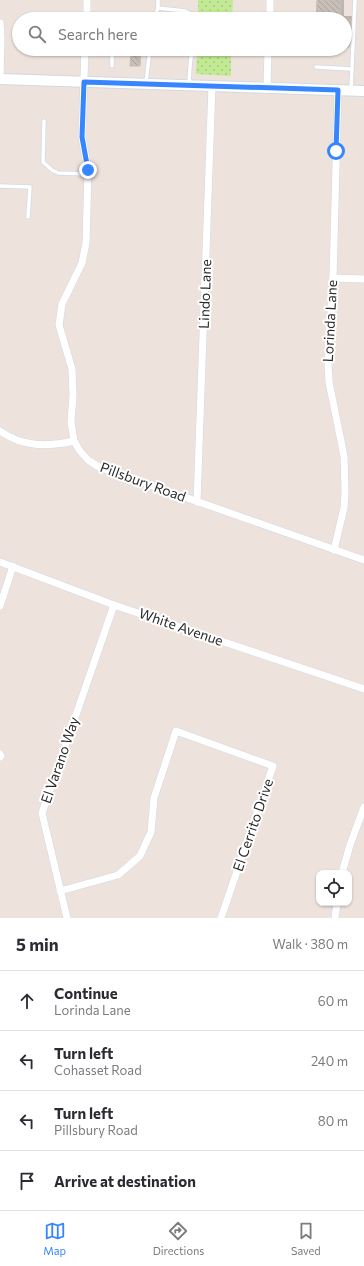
<!DOCTYPE html>
<meta charset="utf-8">
<style>
body{margin:0;font-family:Commissioner,sans-serif;background:#f2f2f3;color:#2b2b33}
.controls{position:absolute;right:12px;bottom:12px;display:grid;overflow:hidden;border-radius:8px;box-shadow:0 1px 3px #0004}
.controls button{width:36px;height:36px;display:grid;place-items:center;padding:0;border:0;border-bottom:1px solid #e1e1e2;background:#fff;color:#2b2b33;font:20px sans-serif}
.stop{position:absolute;width:12px;height:12px;margin:-9px;border:3px solid #3785ff;border-radius:50%;background:#fff}
.stop.end{background:#3785ff;border-color:#fff;box-shadow:0 1px 4px #0008}
.list{margin:0;padding:0;list-style:none}
h2{display:flex;justify-content:space-between;align-items:center;height:52px;margin:0;padding:0 16px;font-size:17px}
h2 small{font-size:13px;font-weight:400;color:#7c7c81}
.list li{display:grid;grid-template-columns:26px 1fr auto;gap:12px;align-items:center;box-sizing:border-box;height:60px;padding:0 16px;border-top:1px solid #e1e1e2}
.list b{display:block;font-size:15px;white-space:nowrap}
.list p{margin:0;font-size:13px;white-space:nowrap;color:#7c7c81}
.list em{font-size:13px;font-style:normal;color:#7c7c81}
.icon{flex:none;width:22px;height:22px;fill:none;stroke:currentColor;stroke-width:2;stroke-linecap:round;stroke-linejoin:round}
.map{position:relative;flex:none;width:364px;height:918px;overflow:hidden}
.search{position:absolute;background:#fff;box-shadow:0 1px 3px #0004;left:12px;right:12px;top:12px;height:44px;display:flex;align-items:center;gap:10px;box-sizing:border-box;padding:0 14px;border-radius:22px;color:#7c7c81;font-size:15px}
.sheet{height:292px;background:#fff}
nav{display:flex;justify-content:space-around;align-items:center;box-sizing:border-box;height:56px;border-top:1px solid #e1e1e2;background:#fff;font-size:11px;color:#7c7c81}
nav a{display:grid;justify-items:center;gap:2px}
nav .on{color:#3785ff}
.map>svg:first-child{display:block}
</style>
<div class="map">
<svg width="364" height="918" viewBox="0 0 364 918">
<defs>
<pattern id="grass-dots" width="8" height="8" patternUnits="userSpaceOnUse"><rect width="8" height="8" fill="#c2e994"/><path d="M2 2h.1M6 6h.1" fill="none" stroke="#a7c880" stroke-width="1.8" stroke-linecap="round"/></pattern>
<pattern id="building-back-hatch" width="6" height="6" patternUnits="userSpaceOnUse"><rect width="6" height="6" fill="#c6beb7"/><path d="M-1 5l2 2M0 0l6 6M5-1l2 2" fill="none" stroke="#aaa39e"/></pattern>
</defs>
<rect width="100%" height="100%" fill="#eee2dc"/>
<g fill="url(#grass-dots)">
<polygon points="198,0 233,0 232,19 198,19"/>
<polygon points="197,49 231,49 231,76 196,74"/>
</g>
<polygon fill="#0003" points="318,0 344,0 344,16 353,16 352,42 348,46 345,46 345,19 317,19"/>
<g fill="url(#building-back-hatch)" stroke="#c9beb5">
<polygon points="317,0 341,0 340,19 316,19"/>
<polygon points="345,19 350,20 349,47 345,47"/>
<polygon points="131,49 141,49 140,66 130,66"/>
</g>
<g fill="none" stroke-linecap="round" stroke-linejoin="round">
<g stroke="#d1d9e5" stroke-width="5">
<g id="lane">
<polyline points="158,8 185,11 192,14 195,19"/>
<polyline points="154,19 158,8 158,0"/>
<polyline points="112,66 112,49"/>
<polyline points="316,67 352,69"/>
<polyline points="146,82 150,49"/>
<polyline points="189,83 190,66 192,49"/>
<polyline points="351,89 355,0"/>
<polyline points="44,121 43,162 52,170 58,173 88,174"/>
<polyline points="0,186 30,187 28,217"/>
</g>
</g>
<g stroke="#d1d9e5" stroke-width="8">
<g id="street">
<polyline points="87,19 87,0"/>
<polyline points="270,19 270,0"/>
<polyline points="0,23 1,38 0,79"/>
<polyline points="85,49 82,137 88,170 86,243 82,263 62,304 59,325 72,369 73,395 71,422 74,441 80,451 88,460 99,467 364,560"/>
<polyline points="267,87 268,49"/>
<polyline points="333,278 364,279"/>
<path d="M 0,431 C 23,447 47,447 74,441"/>
<polyline points="197,502 212,85"/>
<polyline points="334,550 344,508 345,492 344,456 329,382 328,365 333,278 338,90"/>
<polyline points="0,562 114,605 364,689"/>
<polyline points="0,606 13,566"/>
<polyline points="0,754 1,756 0,757"/>
<polyline points="342,873 350,845 364,807"/>
<polyline points="60,891 118,875 140,856 151,832 154,798 176,731 273,766 221,918"/>
<polyline points="67,918 42,813 114,605"/>
<polyline points="335,918 337,903"/>
</g>
</g>
<g stroke="#d1d9e5" stroke-width="12">
<polyline id="secondary" points="0,79 364,91"/>
</g>
<use href="#lane" stroke="#fff" stroke-width="3.5"/>
<use href="#street" stroke="#fff" stroke-width="7"/>
<use href="#secondary" stroke="#fff" stroke-width="10"/>
</g>
<g fill="none" stroke-linecap="round" stroke-linejoin="round">
<polyline stroke="#3785ff" stroke-width="5" points="88,170 82,137 84,82 338,90 336,151"/>
</g>
<g text-anchor="middle" stroke-width="4" stroke-linejoin="round" paint-order="stroke">
<g font-size="14" fill="#2b2b2b" stroke="#fff">
<text transform="translate(205 294) rotate(-88)" y="5">Lindo Lane</text>
<text transform="translate(330 321) rotate(-87)" y="5">Lorinda Lane</text>
<text transform="translate(143 482) rotate(20)" y="5">Pillsbury Road</text>
<text transform="translate(181 627) rotate(19)" y="5">White Avenue</text>
<text transform="translate(60 760) rotate(-71)" y="5">El Varano Way</text>
<text transform="translate(253 825) rotate(-71)" y="5">El Cerrito Drive</text>
</g>
</g>
</svg>
<div class="controls">
<button><svg class="icon" aria-label="locate" viewBox="0 0 24 24"><circle cx="12" cy="12" r="6"/><path d="M12 2v4M12 18v4M2 12h4M18 12h4"/></svg></button>
</div>
<div class="stop" style="left:336px;top:151px"></div>
<div class="stop end" style="left:88px;top:170px"></div>
<div class="search"><svg class="icon" aria-label="search" viewBox="0 0 24 24"><circle cx="10" cy="10" r="6"/><path d="M15 15l6 6"/></svg>Search here</div>
</div>
<section class="sheet">
<h2>5 min<small>Walk · 380 m</small></h2>
<ul class="list">
<li><svg class="icon" aria-label="ahead" viewBox="0 0 24 24"><path d="M12 20V5M6 11l6-6 6 6"/></svg><div><b>Continue</b><p>Lorinda Lane</p></div><em>60 m</em></li>
<li><svg class="icon" aria-label="left" viewBox="0 0 24 24"><path d="M17 20v-9H6M10 6l-5 5 5 5"/></svg><div><b>Turn left</b><p>Cohasset Road</p></div><em>240 m</em></li>
<li><svg class="icon" aria-label="left" viewBox="0 0 24 24"><path d="M17 20v-9H6M10 6l-5 5 5 5"/></svg><div><b>Turn left</b><p>Pillsbury Road</p></div><em>80 m</em></li>
<li><svg class="icon" aria-label="arrive" viewBox="0 0 24 24"><path d="M6 21V4h12l-3 4 3 4H6"/></svg><div><b>Arrive at destination</b></div></li>
</ul>
</section>
<nav>
<a class="on"><svg class="icon" aria-label="map" viewBox="0 0 24 24"><path d="M3 6l6-2 6 2 6-2v14l-6 2-6-2-6 2zM9 4v14M15 6v14"/></svg>Map</a>
<a><svg class="icon" aria-label="directions" viewBox="0 0 24 24"><path d="M12 3l9 9-9 9-9-9zM9 14v-3h6M13 9l2 2-2 2"/></svg>Directions</a>
<a><svg class="icon" aria-label="saved" viewBox="0 0 24 24"><path d="M7 4h10v16l-5-4-5 4z"/></svg>Saved</a>
</nav>
